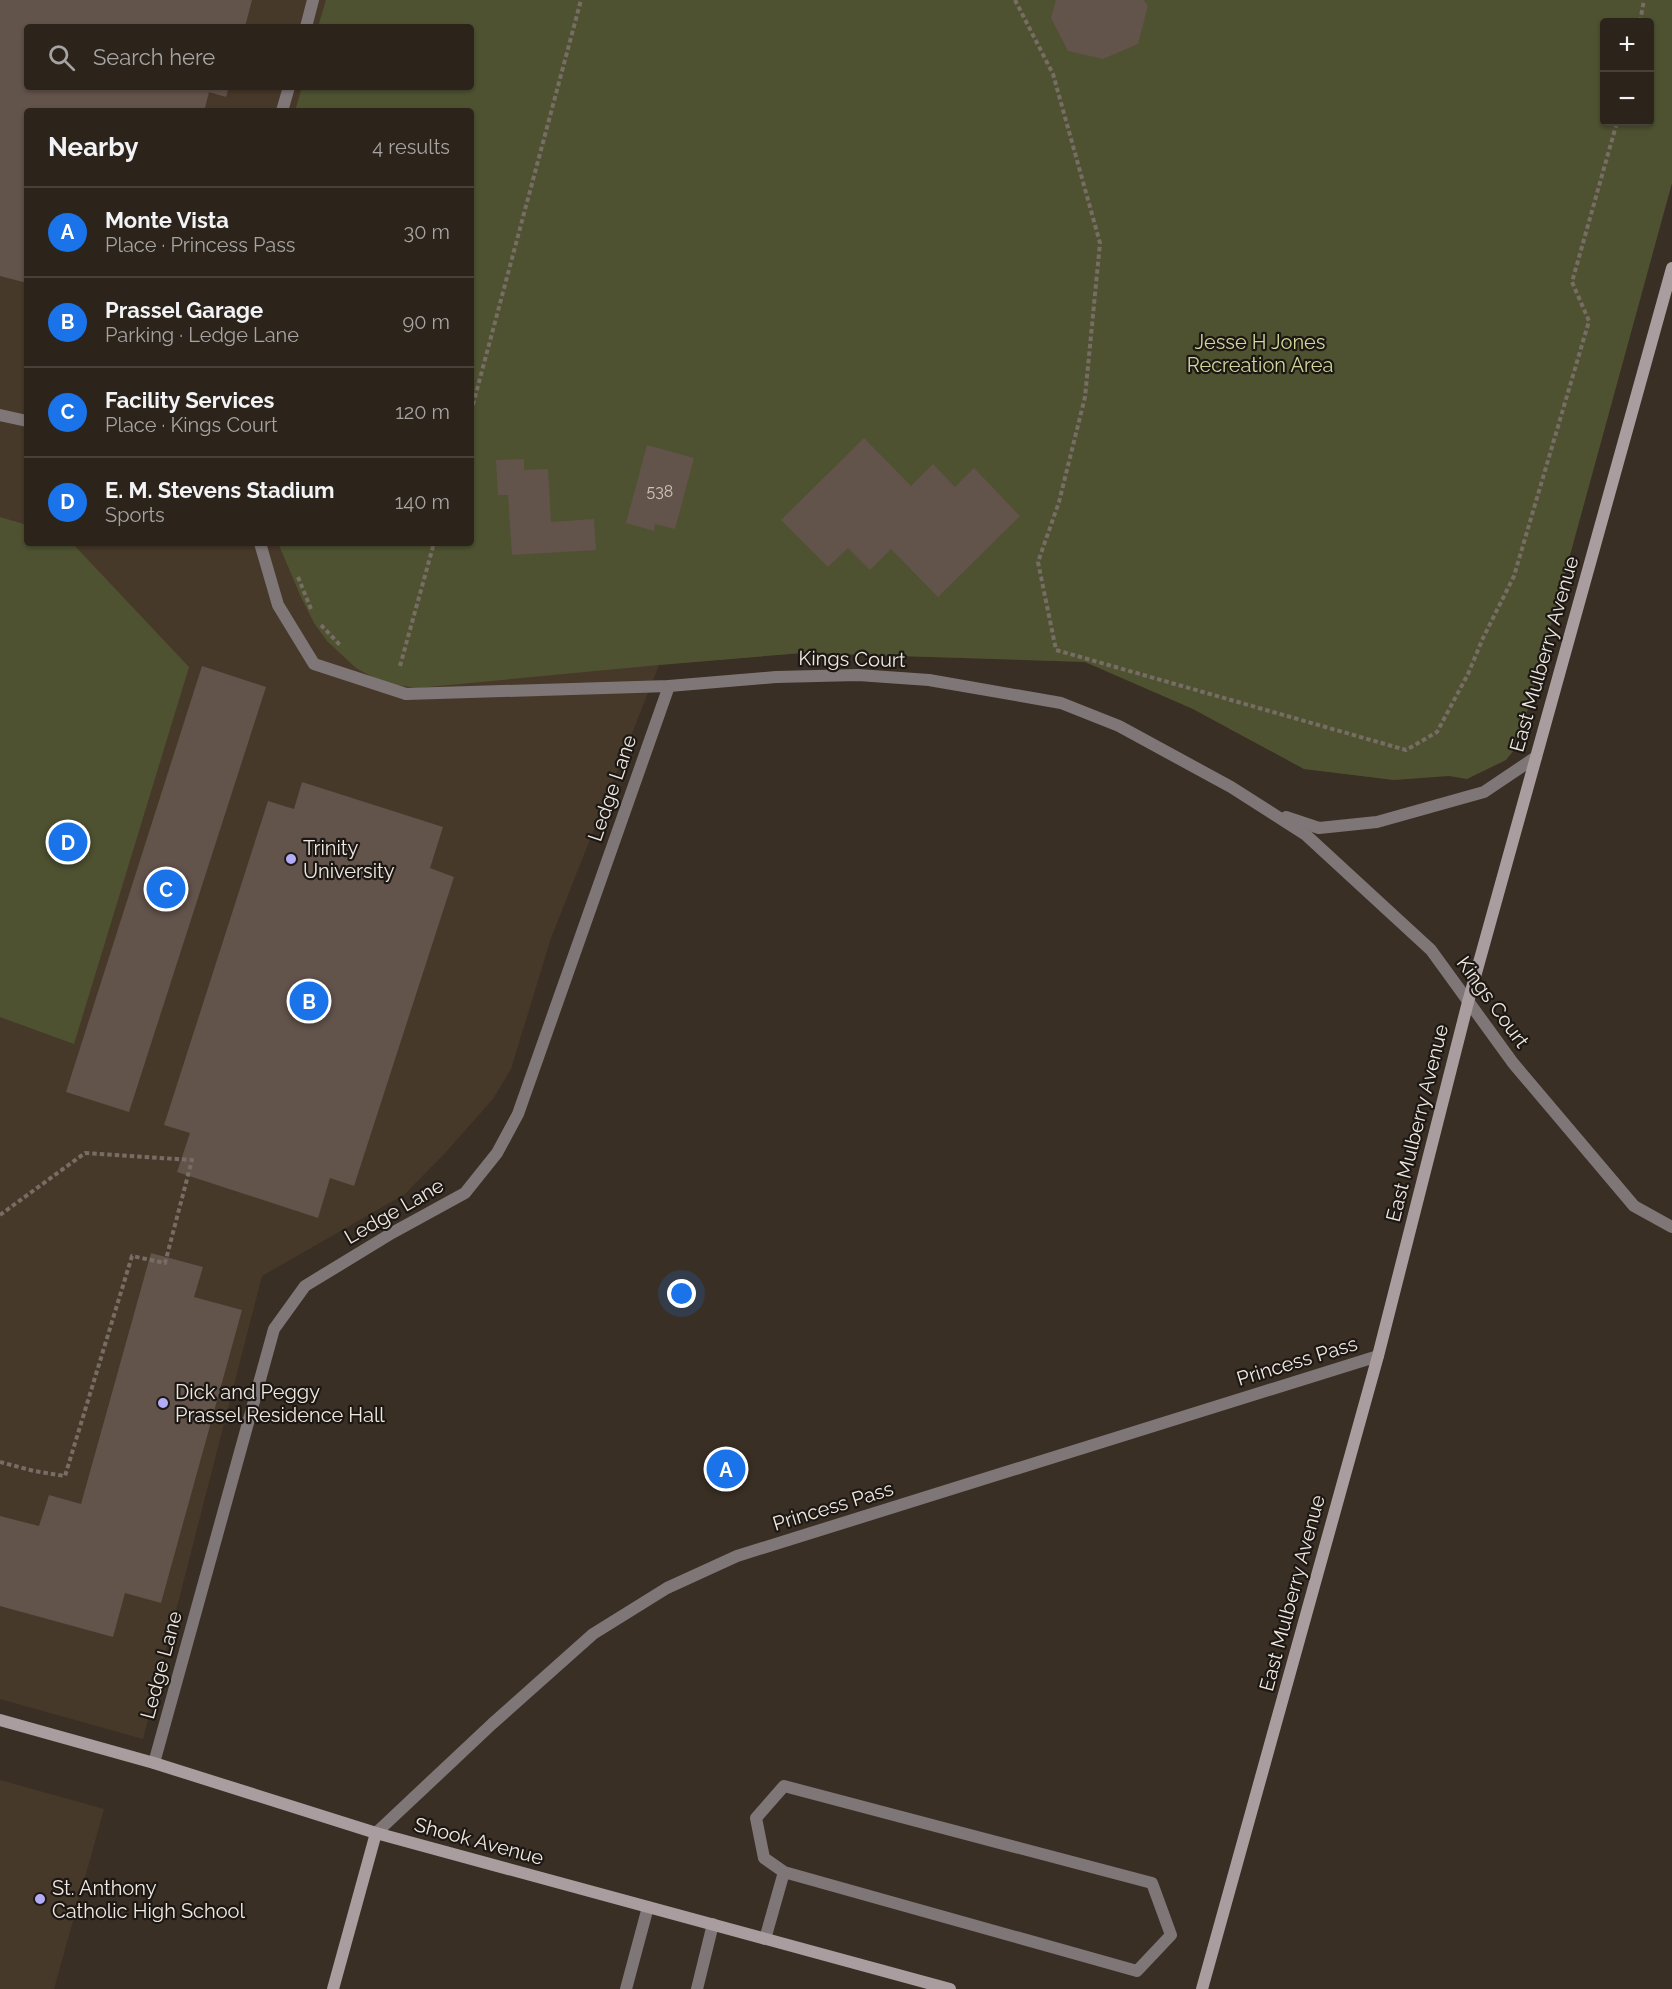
<!DOCTYPE html>
<meta charset="utf-8">
<style>
body{margin:0;font-family:Raleway,sans-serif;background:#382f28;color:#f1f3f6}
.controls{position:absolute;right:18px;top:18px;display:grid;overflow:hidden;border-radius:6px;box-shadow:0 2px 4px #0004}
.controls button{width:54px;height:54px;display:grid;place-items:center;padding:0;border:0;border-bottom:2px solid #48403a;background:#2c231b;color:#f1f3f6;font:30px sans-serif}
.you{position:absolute;left:682px;top:1294px;width:21px;height:21px;margin:-15px;border:4px solid #fff;border-radius:50%;background:#1a73e8;box-shadow:0 0 0 9px #1a73e833}
.badge{display:grid;place-items:center;width:39px;height:39px;border-radius:50%;background:#1a73e8;color:#fff;font-size:20px;font-weight:700}
.pin{position:absolute;translate:-50% -50%;border:3px solid #fff;box-shadow:0 2px 6px #0006}
.list{margin:0;padding:0;list-style:none}
h2{display:flex;justify-content:space-between;align-items:center;height:78px;margin:0;padding:0 24px;font-size:26px}
h2 small{font-size:20px;font-weight:400;color:#a6a4a3}
.list li{display:grid;grid-template-columns:39px 1fr auto;gap:18px;align-items:center;box-sizing:border-box;height:90px;padding:0 24px;border-top:2px solid #48403a}
.list b{display:block;font-size:22px;white-space:nowrap}
.list p{margin:0;font-size:20px;white-space:nowrap;color:#a6a4a3}
.list em{font-size:20px;font-style:normal;color:#a6a4a3}
.icon{flex:none;width:33px;height:33px;fill:none;stroke:currentColor;stroke-width:2;stroke-linecap:round;stroke-linejoin:round}
.map{position:relative;flex:none;width:1672px;height:1989px;overflow:hidden}
.search{position:absolute;background:#2c231b;box-shadow:0 2px 4px #0004;left:24px;top:24px;width:450px;height:66px;display:flex;align-items:center;gap:15px;box-sizing:border-box;padding:0 21px;border-radius:6px;color:#a6a4a3;font-size:22px}
.panel{position:absolute;background:#2c231b;box-shadow:0 2px 4px #0004;left:24px;top:108px;width:450px;height:438px;border-radius:6px}
.map>svg:first-child{display:block}
</style>
<div class="map">
<svg width="1672" height="1989" viewBox="0 0 1672 1989">
<rect width="100%" height="100%" fill="#3a2f24"/>
<g fill="#473929" fill-rule="evenodd">
<path d="M 0,0 L 1672,0 L 1672,85 L 1394,780 L 1304,769 L 1193,709 L 1085,662 L 802,653 L 659,665 L 551,938 L 511,1069 L 493,1099 L 445,1153 L 405,1194 L 262,1276 L 143,1739 L 0,1699 ZM 1604,22 L 1650,22 L 1650,122 L 1604,122 ZM 27,27 L 471,27 L 471,87 L 27,87 ZM 27,111 L 471,111 L 471,543 L 27,543 Z"/>
<polygon points="0,1780 104,1809 54,1989 0,1989"/>
</g>
<g fill="#4e5231" fill-rule="evenodd">
<path d="M 326,0 L 1672,0 L 1672,183 L 1518,745 L 1506,760 L 1467,779 L 1449,776 L 1394,780 L 1304,769 L 1193,709 L 1085,662 L 802,653 L 659,665 L 417,688 L 383,683 L 356,668 L 327,641 L 314,623 L 301,597 L 278,543 L 471,543 L 471,111 L 295,111 L 302,87 L 471,87 L 471,27 L 318,27 ZM 1604,22 L 1650,22 L 1650,122 L 1604,122 Z"/>
<polygon points="0,517 27,525 27,543 72,543 189,667 74,1044 0,1017"/>
</g>
<g fill="#62534b">
<polygon points="0,0 252,0 245,27 27,27 27,87 229,87 226,97 209,92 205,108 212,111 27,111 27,283 0,276"/>
<polygon points="1056,0 1144,0 1148,6 1138,44 1103,59 1068,51 1051,18"/>
<polygon points="864,438 911,486 933,464 955,487 974,468 1020,516 938,597 891,549 870,570 848,548 828,567 781,520"/>
<polygon points="647,445 694,458 675,529 655,524 654,531 626,523"/>
<polygon points="524,459 524,470 548,469 551,522 594,519 596,550 512,555 508,495 498,495 496,460"/>
<polygon points="202,666 266,687 129,1112 66,1092"/>
<polygon points="302,782 443,827 430,868 454,877 354,1186 330,1178 318,1218 177,1172 190,1133 164,1125 268,801 294,809"/>
<polygon points="151,1253 203,1267 194,1297 242,1310 161,1603 125,1593 113,1637 0,1606 0,1516 39,1526 49,1495 81,1504"/>
</g>
<g fill="none" stroke-linecap="round" stroke-linejoin="round">
<g stroke="#776d64" stroke-width="4" stroke-dasharray="4.5 3" stroke-linecap="butt">
<polyline points="1015,0 1053,74 1100,243 1085,397 1059,502 1038,562 1056,650 1406,750 1437,732 1468,674 1483,638 1514,576 1589,321 1572,282 1617,122"/>
<polyline points="1640,22 1644,0"/>
<polyline points="471,412 581,0"/>
<polyline points="298,577 311,609"/>
<polyline points="321,625 341,646"/>
<polyline points="400,666 434,543"/>
<polyline points="0,1215 85,1153 192,1160 165,1263 132,1256 65,1476 34,1471 0,1462"/>
</g>
<g stroke="#7f7678" stroke-width="12">
<polyline points="306,27 313,0"/>
<polyline points="282,111 289,87"/>
<polyline points="0,415 27,421"/>
<polyline points="260,543 278,605 314,664 406,694"/>
<polyline points="765,1939 784,1872 1137,1971 1171,1935 1152,1883 784,1786 756,1818 764,1858 784,1872"/>
<polyline points="626,1989 648,1907"/>
<polyline points="697,1989 713,1924"/>
</g>
<g stroke="#7f7678" stroke-width="12">
<polyline points="406,694 669,686 776,677 858,675 929,680 1061,703 1119,726 1231,787 1306,835 1431,950 1513,1063 1634,1206 1672,1227"/>
<polyline points="1286,817 1319,828 1377,822 1484,792 1536,757"/>
<polyline points="154,1763 274,1329 305,1286 392,1233 465,1193 497,1153 518,1114 669,686"/>
<polyline points="376,1833 492,1724 593,1634 667,1588 737,1556 1378,1356"/>
</g>
<g stroke="#aa9d9f" stroke-width="12">
<polyline points="0,1720 154,1763 376,1833 950,1989"/>
<polyline points="333,1989 376,1833"/>
<polyline points="1202,1989 1378,1356 1468,1002 1672,268"/>
</g>
</g>
<g fill="#b3adf9" stroke="#1d1814" stroke-width="2">
<circle cx="291" cy="859" r="6"/>
<circle cx="163" cy="1403" r="6"/>
<circle cx="40" cy="1899" r="6"/>
</g>
<g text-anchor="middle" stroke-width="4.5" stroke-linejoin="round" paint-order="stroke">
<g font-size="16" fill="#ccc3bc">
<text x="660" y="497">538</text>
</g>
<g font-size="20" fill="#cfd79a" stroke="#1d1814">
<text x="1260" y="349">Jesse H Jones<tspan x="1260" dy="23">Recreation Area</tspan></text>
</g>
<g font-size="20" fill="#efe8e1" stroke="#1d1814">
<text transform="translate(1544 654) rotate(-74)" y="7">East Mulberry Avenue</text>
<text transform="translate(852 659) rotate(1)" y="7">Kings Court</text>
<text transform="translate(612 788) rotate(-71)" y="7">Ledge Lane</text>
<text transform="translate(1493 1002) rotate(54)" y="7">Kings Court</text>
<text transform="translate(1417 1123) rotate(-76)" y="7">East Mulberry Avenue</text>
<text transform="translate(394 1211) rotate(-30)" y="7">Ledge Lane</text>
<text transform="translate(1297 1361) rotate(-17)" y="7">Princess Pass</text>
<text transform="translate(833 1506) rotate(-17)" y="7">Princess Pass</text>
<text transform="translate(1292 1593) rotate(-75)" y="7">East Mulberry Avenue</text>
<text transform="translate(161 1665) rotate(-75)" y="7">Ledge Lane</text>
<text transform="translate(479 1841) rotate(15)" y="7">Shook Avenue</text>
</g>
<g font-size="20" fill="#efe8e1" stroke="#1d1814" text-anchor="start">
<text x="303" y="855">Trinity<tspan x="303" dy="23">University</tspan></text>
<text x="175" y="1399">Dick and Peggy<tspan x="175" dy="23">Prassel Residence Hall</tspan></text>
<text x="52" y="1895">St. Anthony<tspan x="52" dy="23">Catholic High School</tspan></text>
</g>
</g>
</svg>
<div class="controls">
<button>+</button>
<button>−</button>
</div>
<div class="you"></div>
<div class="pin badge" style="left:726px;top:1469px">A</div>
<div class="pin badge" style="left:309px;top:1001px">B</div>
<div class="pin badge" style="left:166px;top:889px">C</div>
<div class="pin badge" style="left:68px;top:842px">D</div>
<div class="search"><svg class="icon" aria-label="search" viewBox="0 0 24 24"><circle cx="10" cy="10" r="6"/><path d="M15 15l6 6"/></svg>Search here</div>
<section class="panel">
<h2>Nearby<small>4 results</small></h2>
<ul class="list">
<li><span class="badge">A</span><div><b>Monte Vista</b><p>Place · Princess Pass</p></div><em>30 m</em></li>
<li><span class="badge">B</span><div><b>Prassel Garage</b><p>Parking · Ledge Lane</p></div><em>90 m</em></li>
<li><span class="badge">C</span><div><b>Facility Services</b><p>Place · Kings Court</p></div><em>120 m</em></li>
<li><span class="badge">D</span><div><b>E. M. Stevens Stadium</b><p>Sports</p></div><em>140 m</em></li>
</ul>
</section>
</div>
